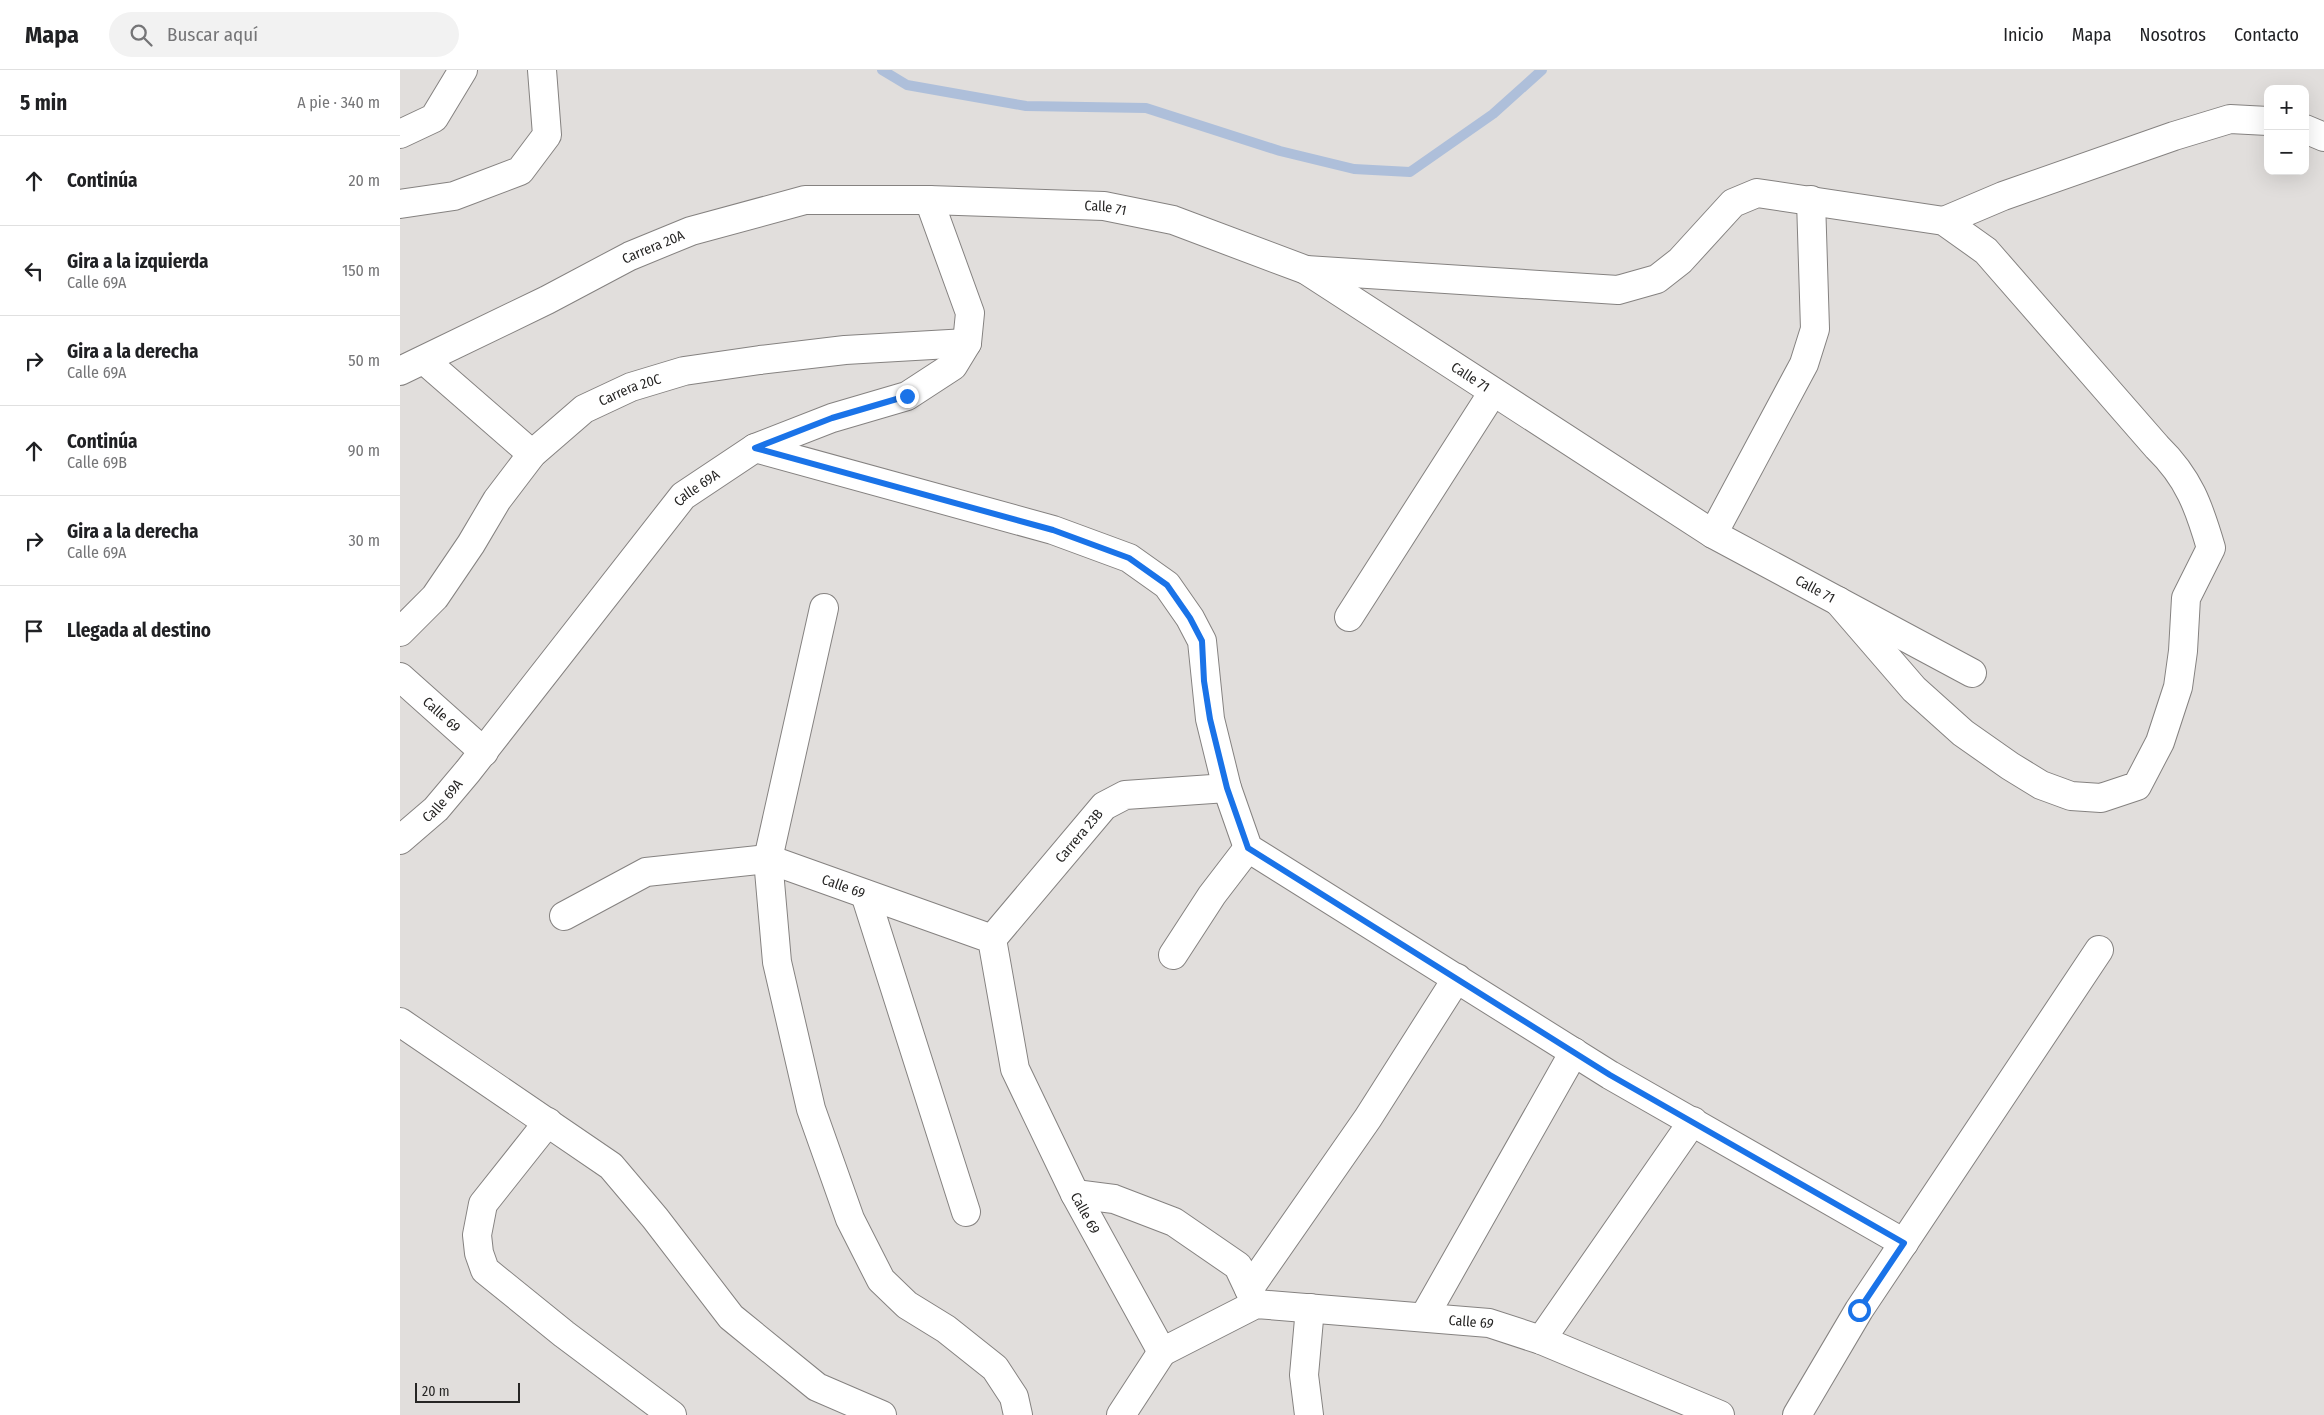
<!DOCTYPE html>
<html lang="es">
<meta charset="utf-8">
<style>
body{margin:0;font-family:"Fira Sans Condensed",sans-serif;background:#f2f2f2;color:#202124}
.controls{position:absolute;right:15px;top:15px;display:grid;overflow:hidden;border-radius:10px;box-shadow:0 5px 20px #0002}
.controls button{width:45px;height:45px;display:grid;place-items:center;padding:0;border:0;border-bottom:1px solid #e0e0e0;background:#fff;color:#202124;font:25px sans-serif}
.scale{position:absolute;left:15px;bottom:12px;width:105px;box-sizing:border-box;padding-left:5px;border:2px solid #272625;border-top:0;font-size:14px;line-height:18px;white-space:nowrap;color:#272625;-webkit-text-stroke:4px #e1dedc;paint-order:stroke}
.stop{position:absolute;width:15px;height:15px;margin:-11px;border:4px solid #1a73e8;border-radius:50%;background:#fff}
.stop.end{background:#1a73e8;border-color:#fff;box-shadow:0 1px 5px #0008}
.list{margin:0;padding:0;list-style:none}
h2{display:flex;justify-content:space-between;align-items:center;height:65px;margin:0;padding:0 20px;font-size:21px}
h2 small{font-size:16px;font-weight:400;color:#757577}
.list li{display:grid;grid-template-columns:32px 1fr auto;gap:15px;align-items:center;box-sizing:border-box;height:90px;padding:0 20px;border-top:1px solid #e0e0e0}
.list b{display:block;font-size:19px;white-space:nowrap}
.list p{margin:0;font-size:16px;white-space:nowrap;color:#757577}
.list em{font-size:16px;font-style:normal;color:#757577}
.icon{flex:none;width:28px;height:28px;fill:none;stroke:currentColor;stroke-width:2;stroke-linecap:round;stroke-linejoin:round}
.map{position:relative;flex:none;width:1924px;height:1345px;overflow:hidden}
header{display:flex;align-items:center;gap:30px;box-sizing:border-box;height:70px;padding:0 25px;background:#fff;border-bottom:1px solid #e0e0e0}
header strong{font-size:24px}
nav{display:flex;gap:28px;margin-inline-start:auto;font-size:18px}
.search{width:350px;height:45px;background:#f2f2f2;display:flex;align-items:center;gap:12px;box-sizing:border-box;padding:0 18px;border-radius:28px;color:#757577;font-size:19px}
main{display:flex}
aside{flex:1;background:#fff}
.map>svg:first-child{display:block}
</style>
<header>
<strong>Mapa</strong>
<div class="search"><svg class="icon" aria-label="search" viewBox="0 0 24 24"><circle cx="10" cy="10" r="6"/><path d="M15 15l6 6"/></svg>Buscar aquí</div>
<nav><a>Inicio</a><a>Mapa</a><a>Nosotros</a><a>Contacto</a></nav>
</header>
<main>
<aside>
<h2>5 min<small>A pie · 340 m</small></h2>
<ul class="list">
<li><svg class="icon" aria-label="ahead" viewBox="0 0 24 24"><path d="M12 20V5M6 11l6-6 6 6"/></svg><div><b>Continúa</b></div><em>20 m</em></li>
<li><svg class="icon" aria-label="left" viewBox="0 0 24 24"><path d="M17 20v-9H6M10 6l-5 5 5 5"/></svg><div><b>Gira a la izquierda</b><p>Calle 69A</p></div><em>150 m</em></li>
<li><svg class="icon" aria-label="right" viewBox="0 0 24 24"><path d="M7 20v-9h11M14 6l5 5-5 5"/></svg><div><b>Gira a la derecha</b><p>Calle 69A</p></div><em>50 m</em></li>
<li><svg class="icon" aria-label="ahead" viewBox="0 0 24 24"><path d="M12 20V5M6 11l6-6 6 6"/></svg><div><b>Continúa</b><p>Calle 69B</p></div><em>90 m</em></li>
<li><svg class="icon" aria-label="right" viewBox="0 0 24 24"><path d="M7 20v-9h11M14 6l5 5-5 5"/></svg><div><b>Gira a la derecha</b><p>Calle 69A</p></div><em>30 m</em></li>
<li><svg class="icon" aria-label="arrive" viewBox="0 0 24 24"><path d="M6 21V4h12l-3 4 3 4H6"/></svg><div><b>Llegada al destino</b></div></li>
</ul>
</aside>
<div class="map">
<svg width="1924" height="1345" viewBox="0 0 1924 1345">
<rect width="100%" height="100%" fill="#e1dedc"/>
<g fill="none" stroke-linecap="round" stroke-linejoin="round">
<polyline stroke="#aebfda" stroke-width="10" points="482,0 507,15 626,36 746,38 880,81 954,99 1010,102 1093,44 1142,0"/>
<g stroke="#858280" stroke-width="30">
<g id="minor">
<polyline points="1905,59 1924,67"/>
<polyline points="0,64 34,48 63,0"/>
<polyline points="0,134 54,126 120,101 147,65 142,0"/>
<polyline points="1544,151 1603,126 1774,66 1830,49 1868,51"/>
<path d="M 906,200 L 1218,220 L 1257,209 L 1280,191 L 1333,133 L 1357,123 L 1544,151 L 1586,181 L 1757,377 C 1789,408 1799,437 1811,478 L 1786,528 L 1783,581 L 1778,617 L 1760,672 L 1737,716 L 1701,728 L 1671,726 L 1641,715 L 1610,696 L 1563,663 L 1514,619 L 1438,531"/>
<polyline points="24,290 132,384"/>
<path id="s1" d="M 0,301 L 147,230 L 230,186 L 291,161 L 405,130 L 529,130 L 704,136 L 773,150 L 906,200 L 1313,464 L 1572,603"/>
<polyline points="355,378 653,460 729,488 767,515 790,548 802,571 810,649 827,718 848,778 1210,1005 1504,1173"/>
<polyline points="1313,464 1404,294 1415,259 1411,130"/>
<polyline points="424,538 368,789 377,892 411,1039 450,1149 481,1210 507,1235 546,1259 595,1298 614,1327 618,1345"/>
<polyline points="949,547 1093,322"/>
<path id="s2" d="M 0,562 L 35,527 L 71,474 L 97,430 L 132,384 L 184,339 L 231,317 L 284,301 L 360,290 L 445,280 L 567,273"/>
<path id="s3" d="M 0,607 L 84,682"/>
<path id="s4" d="M 0,770 L 36,739 L 68,701 L 283,426 L 355,378 L 432,348 L 507,326 L 553,296 L 567,273 L 570,243 L 529,130"/>
<polyline points="465,824 566,1142"/>
<path id="s5" d="M 164,846 L 246,802 L 368,789 L 592,869 L 615,999 L 675,1124 L 762,1282 L 856,1234 L 1089,1253 L 1141,1270 L 1320,1345"/>
<path id="s6" d="M 592,869 L 704,736 L 725,725 L 827,718"/>
<polyline points="773,885 812,825 848,778"/>
<polyline points="0,952 211,1096 255,1148 331,1247 417,1317 482,1345"/>
<polyline points="148,1052 83,1134 77,1165 79,1183 85,1200 164,1264 272,1345"/>
<polyline points="675,1124 714,1129 774,1152 838,1196 856,1234"/>
<polyline points="849,1219 968,1048 1057,908"/>
<polyline points="1024,1247 1174,982"/>
<polyline points="1141,1270 1293,1051"/>
<polyline points="721,1345 762,1282"/>
<polyline points="909,1345 904,1305 910,1238"/>
<polyline points="1397,1345 1459,1240 1699,880"/>
</g>
</g>
<use href="#minor" stroke="#fff" stroke-width="28"/>
</g>
<g fill="none" stroke-linecap="round" stroke-linejoin="round">
<polyline stroke="#1a73e8" stroke-width="6" points="507,326 432,348 355,378 653,460 729,488 767,515 790,548 802,571 804,611 810,649 827,718 848,778 1210,1005 1504,1173 1459,1240"/>
</g>
<g text-anchor="middle" stroke-width="5" stroke-linejoin="round" paint-order="stroke">
<g font-size="14" fill="#272625" stroke="#e1dedc">
<text dy="5" stroke="none"><textPath href="#s1" startOffset="742">Calle 71</textPath></text>
<text dy="5" stroke="none"><textPath href="#s1" startOffset="282">Carrera 20A</textPath></text>
<text dy="5" stroke="none"><textPath href="#s1" startOffset="1149">Calle 71</textPath></text>
<text dy="5" stroke="none"><textPath href="#s2" startOffset="341">Carrera 20C</textPath></text>
<text dy="5" stroke="none"><textPath href="#s4" startOffset="462">Calle 69A</textPath></text>
<text dy="5" stroke="none"><textPath href="#s1" startOffset="1554">Calle 71</textPath></text>
<text dy="5" stroke="none"><textPath href="#s3" startOffset="56">Calle 69</textPath></text>
<text dy="5" stroke="none"><textPath href="#s4" startOffset="58">Calle 69A</textPath></text>
<text dy="5" stroke="none"><textPath href="#s6" startOffset="135">Carrera 23B</textPath></text>
<text dy="5" stroke="none"><textPath href="#s5" startOffset="296">Calle 69</textPath></text>
<text dy="5" stroke="none"><textPath href="#s5" startOffset="746">Calle 69</textPath></text>
<text dy="5" stroke="none"><textPath href="#s5" startOffset="1226">Calle 69</textPath></text>
</g>
</g>
</svg>
<div class="controls">
<button>+</button>
<button>−</button>
</div>
<div class="scale">20 m</div>
<div class="stop" style="left:1459px;top:1240px"></div>
<div class="stop end" style="left:507px;top:326px"></div>
</div>
</main>
